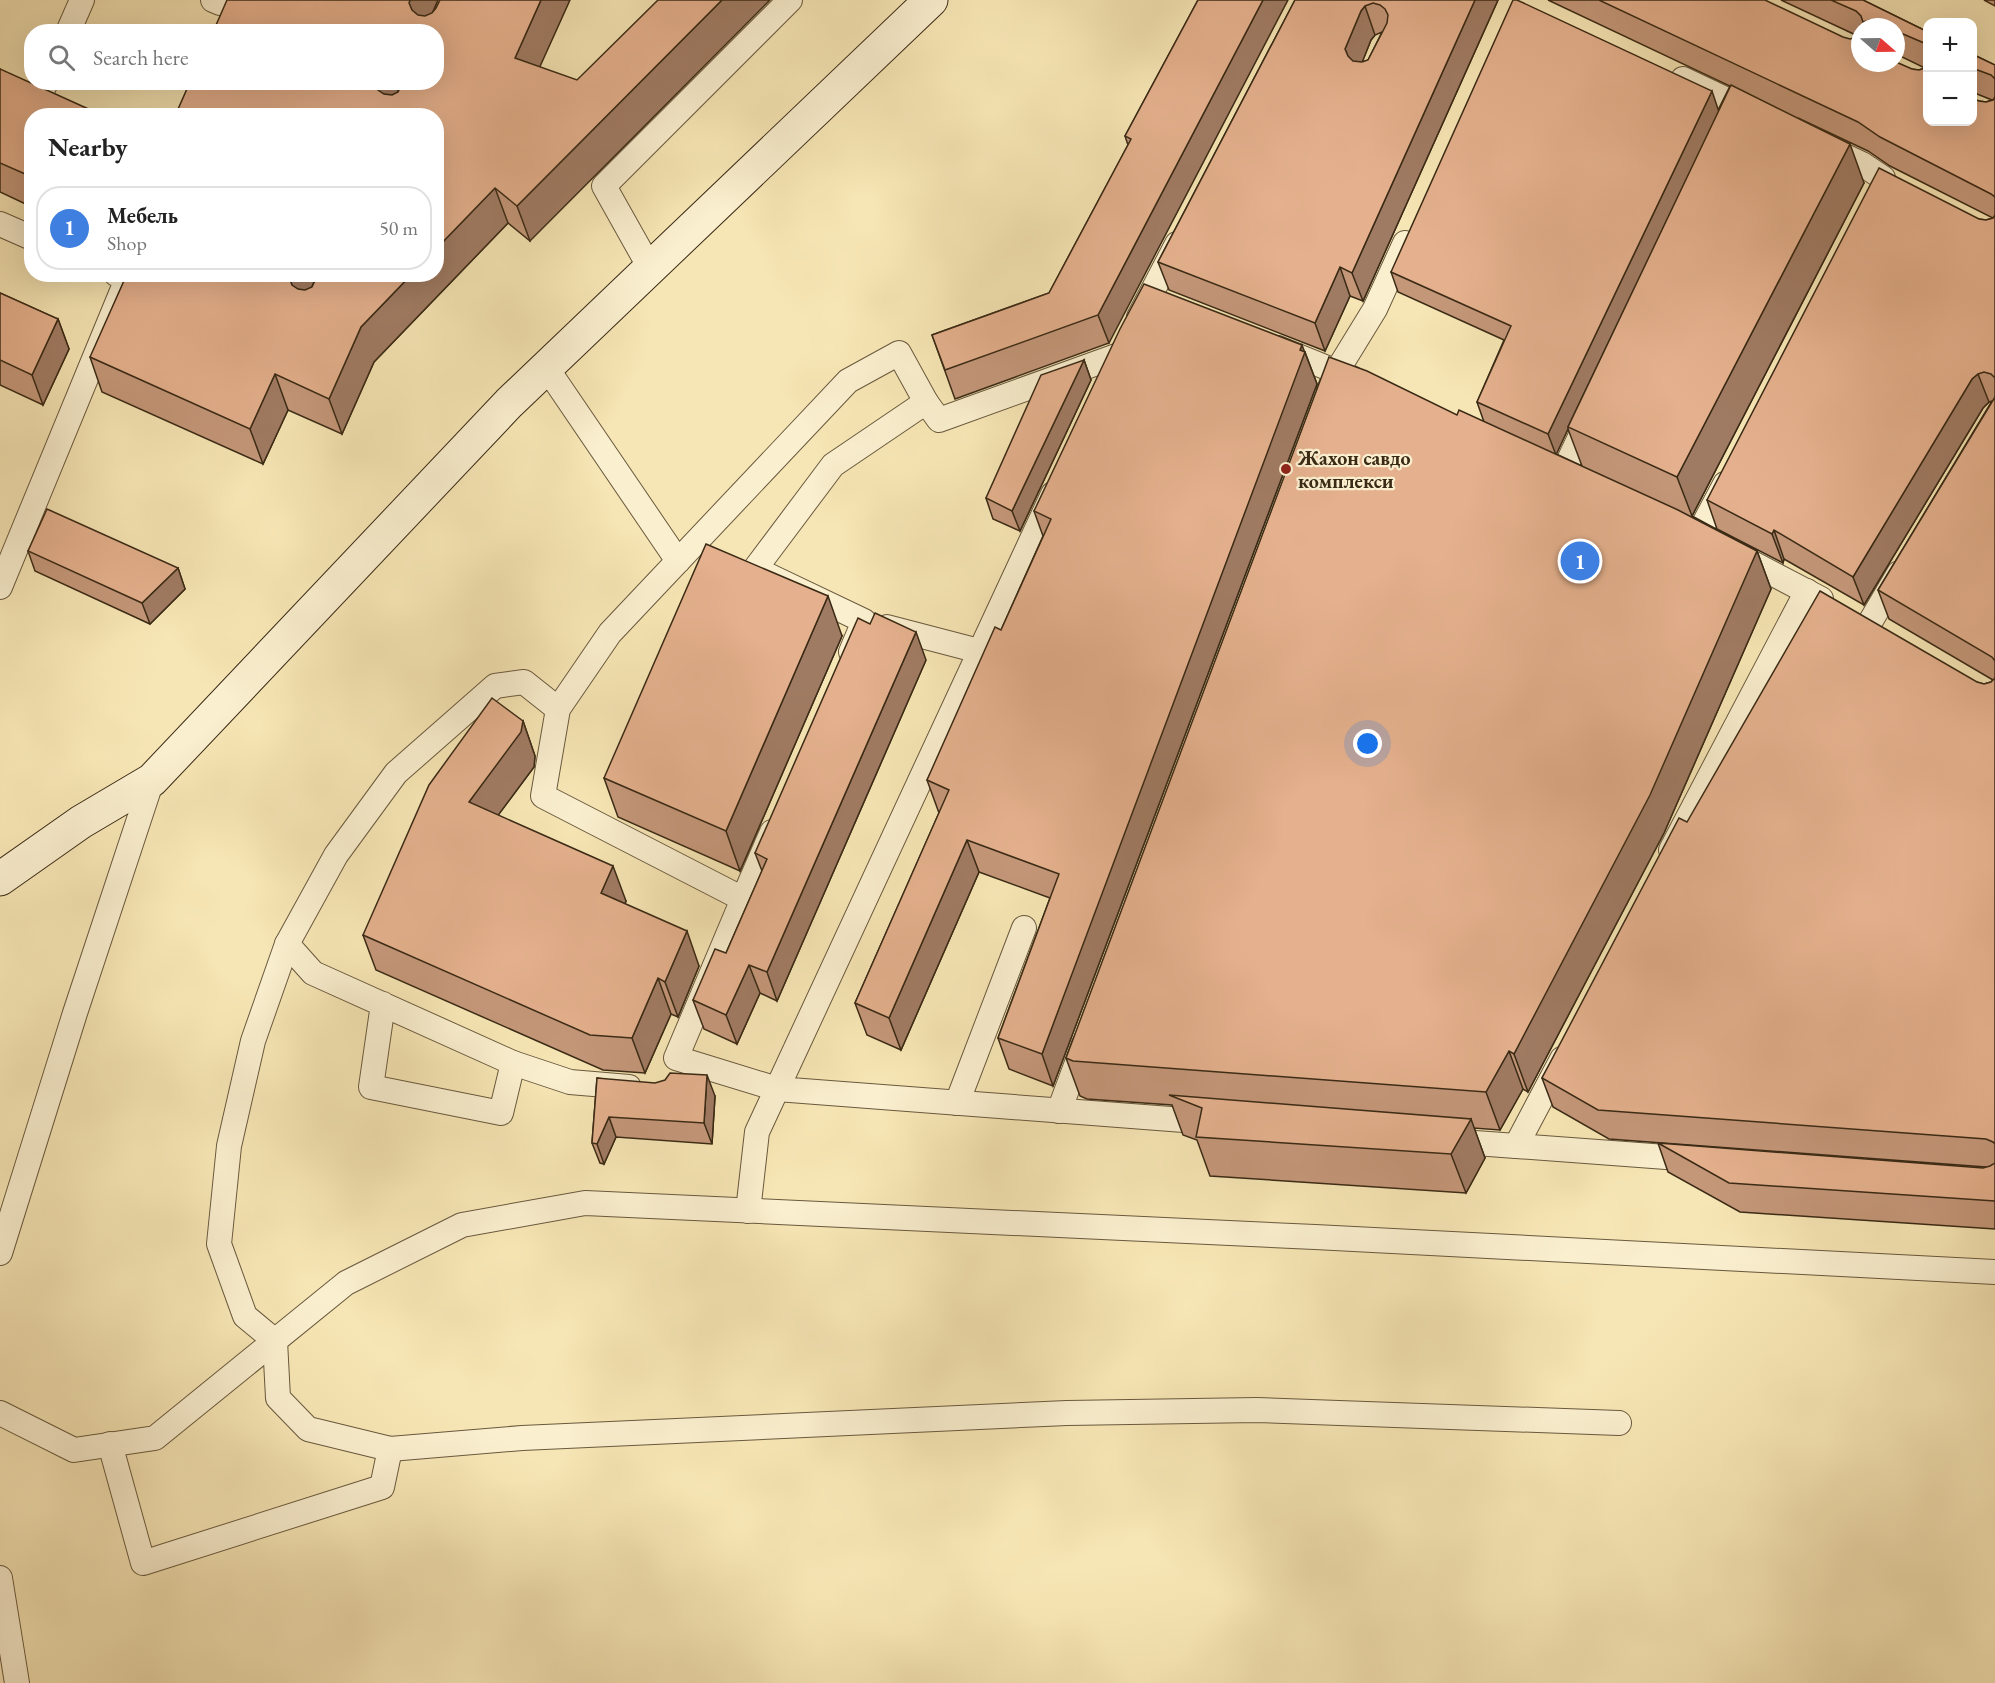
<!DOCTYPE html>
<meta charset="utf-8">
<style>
body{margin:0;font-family:"EB Garamond",serif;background:#f6f6f6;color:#222}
.controls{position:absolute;right:18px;top:18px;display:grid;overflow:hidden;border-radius:12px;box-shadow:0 6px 24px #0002}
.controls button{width:54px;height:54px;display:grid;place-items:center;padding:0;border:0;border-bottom:2px solid #e0e0e0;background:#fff;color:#222;font:30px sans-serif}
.compass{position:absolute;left:1851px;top:18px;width:54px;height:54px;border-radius:50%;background:#fff;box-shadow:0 6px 24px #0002;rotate:110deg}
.you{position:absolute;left:1368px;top:744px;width:21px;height:21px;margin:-15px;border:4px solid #fff;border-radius:50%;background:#1a73e8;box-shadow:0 0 0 9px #1a73e833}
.badge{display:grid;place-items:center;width:39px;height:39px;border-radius:50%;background:#8f2418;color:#fff;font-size:20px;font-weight:700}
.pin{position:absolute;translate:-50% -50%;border:3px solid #fff;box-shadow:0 2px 6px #0006}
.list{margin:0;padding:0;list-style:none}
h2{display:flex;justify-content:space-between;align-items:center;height:78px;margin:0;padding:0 24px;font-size:26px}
h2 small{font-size:20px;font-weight:400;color:#767676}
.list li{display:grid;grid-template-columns:39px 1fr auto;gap:18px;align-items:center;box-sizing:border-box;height:84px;margin:0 12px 12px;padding:0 12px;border:2px solid #e0e0e0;border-radius:24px}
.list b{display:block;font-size:22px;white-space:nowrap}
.list p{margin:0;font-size:20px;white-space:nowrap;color:#767676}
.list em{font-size:20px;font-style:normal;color:#767676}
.icon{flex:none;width:33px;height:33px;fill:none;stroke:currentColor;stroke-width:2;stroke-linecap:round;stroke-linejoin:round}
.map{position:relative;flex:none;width:1995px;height:1683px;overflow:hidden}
.search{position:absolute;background:#fff;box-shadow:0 6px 24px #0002;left:24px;top:24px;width:420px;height:66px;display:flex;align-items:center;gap:15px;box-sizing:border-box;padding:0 21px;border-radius:24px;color:#767676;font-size:22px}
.panel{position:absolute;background:#fff;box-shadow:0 6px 24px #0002;left:24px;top:108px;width:420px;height:174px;border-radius:24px}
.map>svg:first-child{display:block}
</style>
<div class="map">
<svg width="1995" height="1683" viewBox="0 0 1995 1683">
<rect width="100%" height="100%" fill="#f7e6b5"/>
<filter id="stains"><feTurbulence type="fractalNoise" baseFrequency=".00333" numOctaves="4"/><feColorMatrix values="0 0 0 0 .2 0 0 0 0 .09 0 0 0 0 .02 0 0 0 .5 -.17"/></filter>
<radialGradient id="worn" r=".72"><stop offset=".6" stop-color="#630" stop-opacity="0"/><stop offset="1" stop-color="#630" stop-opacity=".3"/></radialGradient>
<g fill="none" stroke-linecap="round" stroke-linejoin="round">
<g stroke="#69593d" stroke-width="26">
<g id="service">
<polyline points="213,0 220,3"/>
<polyline points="68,32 82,0"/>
<polyline points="1683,79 1738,105 1731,121"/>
<polyline points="40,96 46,82"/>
<polyline points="1828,148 1862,164 1883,178"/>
<polyline points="0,224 32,238"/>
<polyline points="650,268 604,186 790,0"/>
<polyline points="1139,317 1177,244"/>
<polyline points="1278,348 1352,378"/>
<polyline points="546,367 678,561"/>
<polyline points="1329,390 1337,371 1375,309 1405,243"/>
<polyline points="1563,473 1589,418"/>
<polyline points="1053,494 777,1089 1210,1122"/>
<polyline points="1698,535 1725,484"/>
<polyline points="1735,554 1821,599"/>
<polyline points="0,587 127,279 116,274"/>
<polyline points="1869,624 1899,573"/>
<polyline points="887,627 979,651"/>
<polyline points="851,652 864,621 755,569 833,465 926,402"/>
<polyline points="558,709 524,682 495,686 396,773 336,855 287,944 253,1041 229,1146 219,1244 245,1316 275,1341 278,1398 308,1429 390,1449 522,1438 1067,1413 1257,1410 1619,1423"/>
<polyline points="1671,850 1807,591"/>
<polyline points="743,899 772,832"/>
<polyline points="287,944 313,973 513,1063 501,1113 371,1087 383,1004"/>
<polyline points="513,1063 570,1082 629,1087"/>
<polyline points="957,1103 1024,928"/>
<polyline points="1059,1111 1084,1044"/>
<polyline points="1448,1141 1516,1146 1562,1059"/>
<polyline points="1516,1146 1693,1159"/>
<polyline points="748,1211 757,1132 777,1089 676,1058 743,899 543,796 558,709 610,633 848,381 899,353 926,402 939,420 1119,355"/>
<polyline points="0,1253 75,1013 152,780"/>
<polyline points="0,1413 74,1450 155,1438 346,1283 462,1225 585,1203 1315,1237 1995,1272"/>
<polyline points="110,1444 143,1563 382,1487 390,1449"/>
<polyline points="0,1578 17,1683"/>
</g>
</g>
<g stroke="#3a2a15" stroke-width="35">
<polyline id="secondary" points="0,879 81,822 152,780 509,403 931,0"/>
</g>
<use href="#service" stroke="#faefcf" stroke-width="24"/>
<use href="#secondary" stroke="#faefcf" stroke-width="33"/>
</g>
<g fill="#c49779" stroke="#3a2a15" stroke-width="1.5" fill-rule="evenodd">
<polygon points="227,0 438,0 433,12 540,67 530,241 508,223 374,362 342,434 288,410 263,464 102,392 90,357 312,287 436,274 190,82 401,82 397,92 436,32"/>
<polygon points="1198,0 1109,343 955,399 932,335 1049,293 1128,145 1125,136"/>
<path d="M 1295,0 L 1498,0 L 1363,301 L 1350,296 L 1325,351 L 1169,290 L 1158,262 ZM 1382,32 L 1368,60 L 1362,62 L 1371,40 L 1375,35 Z"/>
<path d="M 1548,0 L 1765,0 L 1860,63 L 1919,70 L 1925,68 L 1896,54 L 1896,27 L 1860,27 L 1860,37 L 1781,0 L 1863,0 L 1928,32 L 1928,122 L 1979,101 L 1986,102 L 1992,100 L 1972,92 L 1972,54 L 1995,65 L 1995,1229 L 1740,1212 L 1668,1172 L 1658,1143 L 1986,1167 L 1609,1139 L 1553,1107 L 1542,1078 L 1687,822 L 1977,682 L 1984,684 L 1991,682 L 1993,680 L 1889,619 L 1878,590 L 1992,401 L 1989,402 L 1983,408 L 1864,605 L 1784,559 L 1783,563 L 1717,529 L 1707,500 L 1979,219 L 1986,220 L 1993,218 L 1890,166 L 1868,151 L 1798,118 L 1864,183 L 1692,516 L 1757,551 L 1771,589 L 1664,833 L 1528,1092 L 1523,1089 L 1500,1130 L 1474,1128 L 1485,1158 L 1466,1193 L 1210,1176 L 1197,1140 L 1183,1135 L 1172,1105 L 1087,1099 L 1080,1096 L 1066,1058 L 1457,415 L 1484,422 L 1477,402 L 1504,340 L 1398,292 L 1391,272 L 1718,110 L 1730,86 ZM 1568,429 L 1582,466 L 1556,454 Z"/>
<polygon points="1984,0 1995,0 1995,6"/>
<polygon points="0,69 32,116 32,207 0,192"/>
<polygon points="0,293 58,319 69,349 43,405 0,385"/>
<polygon points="1305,352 1317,384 1053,1086 1009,1069 998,1038 1050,898 979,872 901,1050 867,1035 855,1003 939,813 927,780 1001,630 1043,536 1034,511"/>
<polygon points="1084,360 1091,380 1020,531 993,519 986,498"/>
<polygon points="28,551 178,568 185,589 150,624 35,571"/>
<polygon points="842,636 740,871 618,817 604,778"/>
<polygon points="926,660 777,1001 760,993 737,1044 704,1029 693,1000 726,953 762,871 755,853"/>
<polygon points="523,721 535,756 534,767 498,815 626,901 625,904 699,966 678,1017 671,1014 645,1073 603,1070 376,970 363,935"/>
<polygon points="597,1078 715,1096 712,1144 616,1137 604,1164 600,1163 592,1143"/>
</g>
<g fill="#a07b63" stroke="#3a2a15" stroke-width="1.5">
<polygon points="410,0 438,0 424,32 420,32 409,3"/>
<polygon points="541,0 570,0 528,93 515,58"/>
<polygon points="722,0 770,0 530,241 517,206"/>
<polygon points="1263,0 1288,0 1109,343 1098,315"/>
<polygon points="1475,0 1498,0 1363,301 1352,273"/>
<polygon points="1365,6 1375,35 1371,40 1356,78 1345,49 1361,11"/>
<polygon points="375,82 401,82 389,116"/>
<polygon points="1712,91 1719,112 1568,427 1568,429 1556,455 1548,434"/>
<polygon points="1850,144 1864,183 1692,516 1677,477"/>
<polygon points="495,188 508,223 374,362 342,434 329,399 361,327 412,274 436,274 436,249"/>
<polygon points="1340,267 1350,296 1325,351 1315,323"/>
<polygon points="290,274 317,274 302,312 289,277"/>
<polygon points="58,319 69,349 43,405 32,375"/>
<polygon points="1302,345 1317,384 1053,1086 1042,1054"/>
<polygon points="1084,360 1091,380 1020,531 1012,511"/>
<polygon points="275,374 288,410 263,464 250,429"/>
<polygon points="1978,374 1989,402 1983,408 1864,605 1853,577 1972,379"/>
<polygon points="1774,530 1784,559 1783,563 1772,534"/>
<polygon points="1757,551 1771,589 1664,833 1528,1092 1514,1054"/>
<polygon points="178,568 185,589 150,624 142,603"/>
<polygon points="828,596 842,636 740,871 726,831"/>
<polygon points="916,632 926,660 777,1001 767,972"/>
<polygon points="523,721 535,756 534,767 482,837 469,802"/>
<polygon points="967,840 979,872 901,1050 889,1018"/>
<polygon points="613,866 626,901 614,928 601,893"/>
<polygon points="687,931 699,966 678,1017 665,982"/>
<polygon points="749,965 760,993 737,1044 726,1015"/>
<polygon points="658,978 671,1014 645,1073 632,1038"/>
<polygon points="1509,1051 1523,1089 1500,1130 1486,1092"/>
<polygon points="707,1075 715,1096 712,1144 704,1123"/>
<polygon points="609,1117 616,1137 604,1164 597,1144"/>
<polygon points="1471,1119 1485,1158 1466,1193 1451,1154"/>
</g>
<g fill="#e4b08d" stroke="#3a2a15" stroke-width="1.5" fill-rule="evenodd">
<polygon points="227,0 410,0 409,3 412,10 418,15 425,16 432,13 436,8 440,0 541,0 515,58 577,80 658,0 722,0 517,206 495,188 436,249 436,116 175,116 190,82 375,82 378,90 384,94 392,95 398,92 403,82 436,82 436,32 213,32"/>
<polygon points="1198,0 1263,0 1098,315 945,370 932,335 1049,293 1131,139 1125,136"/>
<path d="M 1295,0 L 1475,0 L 1352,273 L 1340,267 L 1315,323 L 1158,262 ZM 1373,3 L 1380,5 L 1385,9 L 1388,15 L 1387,23 L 1368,60 L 1362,62 L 1353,61 L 1348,56 L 1345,49 L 1361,11 L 1365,6 Z"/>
<polygon points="1513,0 1517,0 1712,91 1548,434 1477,402 1511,326 1391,272"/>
<polygon points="1599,0 1765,0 1843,37 1850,39 1857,37 1860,44 1860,63 1896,63 1896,62 1912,69 1919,70 1925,68 1928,66 1928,122 1972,122 1972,98 1979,101 1986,102 1993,100 1995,97 1995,197 1991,194 1880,137 1858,122"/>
<polygon points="1831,0 1863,0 1928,32 1928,47 1924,43 1896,31 1896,27 1888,27 1877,21 1870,20 1863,22 1861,16 1856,11"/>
<polygon points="1972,54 1995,65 1995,79 1991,75 1972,68"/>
<polygon points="0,69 104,116 32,116 32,177 0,163"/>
<polygon points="1731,85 1850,144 1677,477 1568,427"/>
<polygon points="1879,168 1979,219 1986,220 1993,218 1995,215 1995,378 1991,374 1984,372 1978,374 1972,379 1853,577 1774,530 1772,534 1707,500"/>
<polygon points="127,274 290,274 289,277 292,285 298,289 305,290 312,287 318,274 412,274 361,327 329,399 275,374 250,429 90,357"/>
<polygon points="1144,284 1302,345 1300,350 1305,352 1042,1054 998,1038 1059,874 967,840 889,1018 855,1003 949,790 927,780 995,627 1001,630 1051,519 1034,511 1120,329"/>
<polygon points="0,293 58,319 32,375 0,360"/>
<polygon points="1329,357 1367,371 1457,415 1459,410 1678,510 1757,551 1650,795 1514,1054 1509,1051 1486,1092 1073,1061 1066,1058"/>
<polygon points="1084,360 1012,511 986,498 1041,375"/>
<polygon points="1995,397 1995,661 1992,657 1878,590"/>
<polygon points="47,509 178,568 142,603 28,551"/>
<polygon points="706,544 828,596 726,831 604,778"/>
<polygon points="1820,591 1977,682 1984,684 1991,682 1995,678 1995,1144 1993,1142 1986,1139 1598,1110 1542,1078 1679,818 1687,822"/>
<polygon points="875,613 916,632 767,972 749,965 726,1015 693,1000 715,949 726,953 767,859 755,853 858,618 870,624"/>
<polygon points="492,698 523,721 521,732 469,802 613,866 601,893 687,931 665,982 658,978 632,1038 590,1035 363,935 429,785"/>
<polygon points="670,1073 707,1075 704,1123 609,1117 597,1144 592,1143 597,1078 655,1083 665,1080"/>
<polygon points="1169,1095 1471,1119 1451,1154 1196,1137 1202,1108"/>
<polygon points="1658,1143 1983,1168 1990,1166 1995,1163 1995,1201 1729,1183"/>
</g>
<circle fill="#8f2418" stroke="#faefcf" stroke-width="2" cx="1286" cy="469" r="6"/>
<g text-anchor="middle" stroke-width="4.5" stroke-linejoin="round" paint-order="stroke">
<g font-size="20" font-weight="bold" fill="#3a2a15" stroke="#faefcf" text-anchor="start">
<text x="1298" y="465">Жахон савдо<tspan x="1298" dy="23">комплекси</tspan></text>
</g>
</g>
<rect width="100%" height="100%" filter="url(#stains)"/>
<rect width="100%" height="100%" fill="url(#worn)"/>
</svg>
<div class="controls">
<button>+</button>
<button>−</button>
</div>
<svg class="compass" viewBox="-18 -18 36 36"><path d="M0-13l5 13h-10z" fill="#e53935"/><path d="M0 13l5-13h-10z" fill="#767676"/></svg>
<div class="you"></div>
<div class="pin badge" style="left:1580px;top:561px;background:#3f7fe0">1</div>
<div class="search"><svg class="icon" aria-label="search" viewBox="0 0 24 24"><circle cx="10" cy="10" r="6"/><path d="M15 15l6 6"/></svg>Search here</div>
<section class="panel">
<h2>Nearby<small></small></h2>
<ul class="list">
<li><span class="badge" style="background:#3f7fe0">1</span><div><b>Мебель</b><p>Shop</p></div><em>50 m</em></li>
</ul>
</section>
</div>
